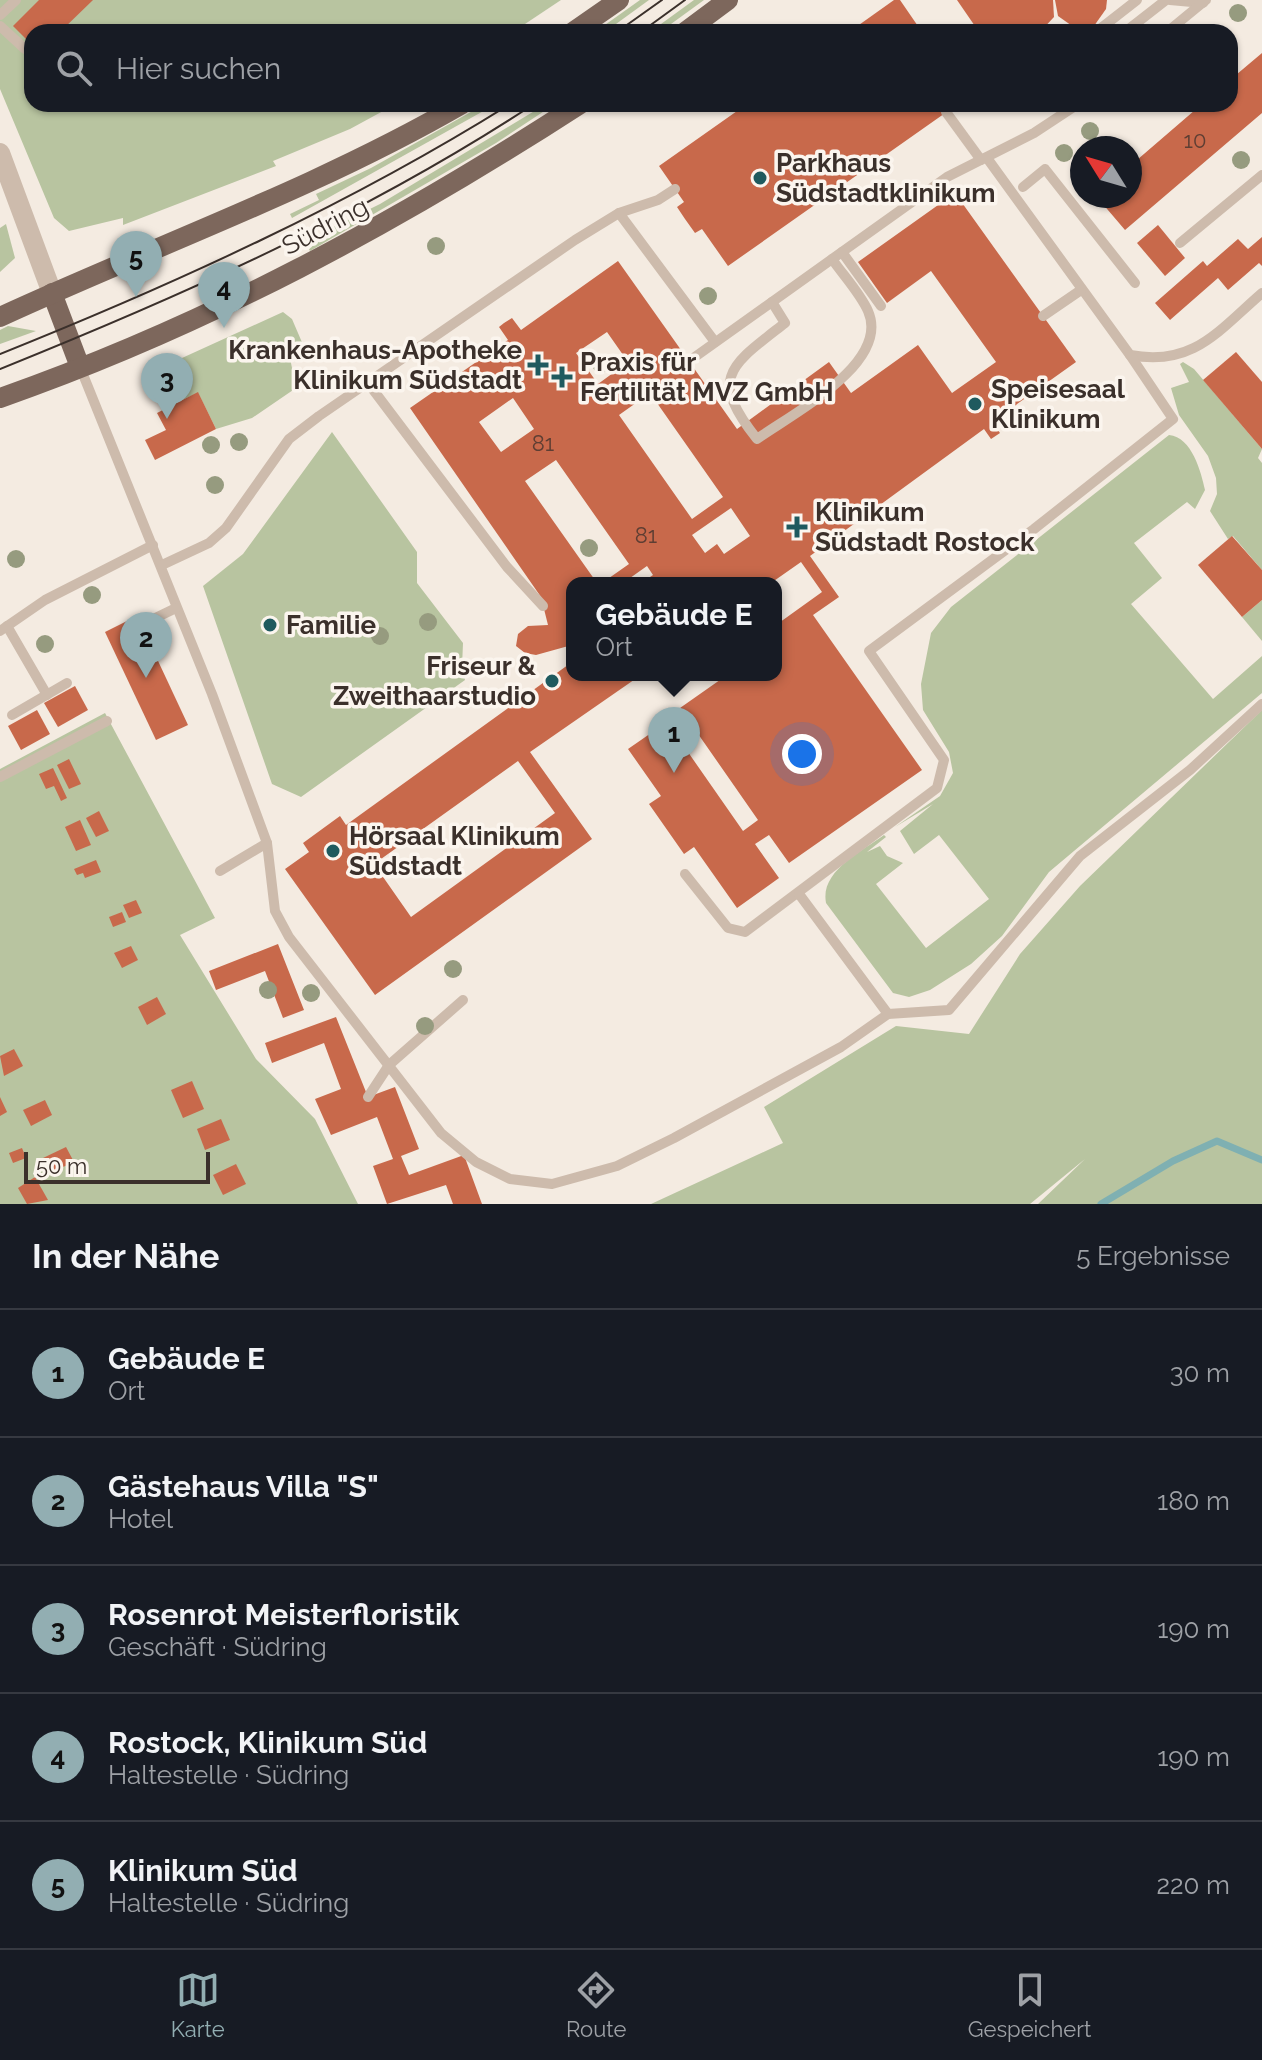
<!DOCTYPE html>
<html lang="de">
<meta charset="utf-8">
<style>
body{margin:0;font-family:Raleway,sans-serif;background:#20242c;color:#f1f3f6}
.compass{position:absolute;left:1070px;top:136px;width:72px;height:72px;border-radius:50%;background:#171b24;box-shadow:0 2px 6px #0004;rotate:307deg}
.scale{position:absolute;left:24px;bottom:20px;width:186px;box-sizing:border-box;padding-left:8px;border:4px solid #3b302b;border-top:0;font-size:22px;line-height:28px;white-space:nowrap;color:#3b302b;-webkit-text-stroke:6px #fbf5ee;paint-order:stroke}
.you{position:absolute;left:802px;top:754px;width:28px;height:28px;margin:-20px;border:6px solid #fff;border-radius:50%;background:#1a73e8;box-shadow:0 0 0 12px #1a73e833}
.badge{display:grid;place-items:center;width:52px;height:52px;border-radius:50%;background:#92aeb2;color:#111;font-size:26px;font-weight:700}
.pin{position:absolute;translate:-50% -66px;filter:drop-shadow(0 2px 4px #0008)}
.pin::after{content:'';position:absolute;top:42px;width:28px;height:24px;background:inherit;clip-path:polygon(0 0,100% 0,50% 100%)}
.popup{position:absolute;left:566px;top:577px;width:216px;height:104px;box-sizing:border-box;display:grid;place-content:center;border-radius:16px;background:#171b24;filter:drop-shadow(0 2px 6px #0005);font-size:26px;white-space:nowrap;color:#9ea1a6}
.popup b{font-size:30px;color:#f1f3f6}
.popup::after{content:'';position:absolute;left:50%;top:100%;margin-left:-16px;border:16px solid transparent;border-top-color:#171b24}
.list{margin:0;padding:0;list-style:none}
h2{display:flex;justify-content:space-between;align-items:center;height:104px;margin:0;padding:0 32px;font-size:34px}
h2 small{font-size:26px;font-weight:400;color:#9ea1a6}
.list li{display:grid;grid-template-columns:52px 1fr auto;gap:24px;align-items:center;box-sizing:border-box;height:128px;padding:0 32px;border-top:2px solid #363941}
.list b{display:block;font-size:30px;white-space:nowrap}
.list p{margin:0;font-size:26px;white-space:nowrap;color:#9ea1a6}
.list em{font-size:26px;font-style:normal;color:#9ea1a6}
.icon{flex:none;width:44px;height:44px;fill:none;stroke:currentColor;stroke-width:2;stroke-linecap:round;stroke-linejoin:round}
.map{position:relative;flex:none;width:1262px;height:1204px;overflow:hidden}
.search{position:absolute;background:#171b24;box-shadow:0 2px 6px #0004;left:24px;right:24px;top:24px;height:88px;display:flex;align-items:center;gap:20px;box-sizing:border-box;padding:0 28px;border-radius:24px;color:#9ea1a6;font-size:30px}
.sheet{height:744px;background:#171b24}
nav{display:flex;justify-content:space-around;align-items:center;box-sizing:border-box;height:112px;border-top:2px solid #363941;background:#171b24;font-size:22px;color:#9ea1a6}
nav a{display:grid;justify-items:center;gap:4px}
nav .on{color:#92aeb2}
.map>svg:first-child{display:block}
</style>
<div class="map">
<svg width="1262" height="1204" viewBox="0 0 1262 1204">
<rect width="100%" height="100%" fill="#f4ebe1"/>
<g fill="#b8c4a0">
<polygon points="0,0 561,0 513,32 32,32 32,104 396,104 350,129 273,161 276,166 123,225 123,218 69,231 54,218 0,89"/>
<polygon points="640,0 649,0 605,32 595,32"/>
<polygon points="694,0 704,0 660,32 650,32"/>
<polygon points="485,104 496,104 292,218 290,214 319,200 316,194 371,168"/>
<polygon points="546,104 555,104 496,143 310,251 305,241 380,204"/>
<polygon points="6,224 15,258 0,272 0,228"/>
<polygon points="283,312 292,319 307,354 290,358 296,388 252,418 216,429 198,393 184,399 171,363"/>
<polygon points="8,326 36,331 0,344 0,330"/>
<polygon points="1183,362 1194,369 1262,449 1258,458 1262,463 1262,570 1233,536 1228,539 1210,511 1217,494 1216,478 1208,456 1179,415 1171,388 1189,382 1180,364"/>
<polygon points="332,432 417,552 417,583 463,643 462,667 465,680 301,797 272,784 203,586 243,554"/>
<path d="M 1169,435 C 1192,437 1201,472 1205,490 L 1195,509 L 1187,502 L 1134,543 L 1162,578 L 1131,604 L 1213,699 L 1262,656 L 1262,693 L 1049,872 L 1002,936 L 971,964 L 930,990 L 909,997 L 893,993 L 826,903 C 820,871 861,852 884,835 L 886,837 L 867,852 L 880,846 L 887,856 L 903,863 L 876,884 L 926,948 L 989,899 L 939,835 L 914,854 L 900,831 L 933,804 L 895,827 L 940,796 L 953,773 L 949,752 L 923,710 L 921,684 L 931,633 L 951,607 Z"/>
<polygon points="1262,600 1262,641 1242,617"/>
<polygon points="1262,710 1262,1204 1038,1204 1085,1159 1030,1204 651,1204 783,1143 764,1107 896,1026 969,1034 1020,954 1080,886"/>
<polygon points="105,713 215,918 180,935 256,1059 315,1119 358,1204 0,1204 0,769"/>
</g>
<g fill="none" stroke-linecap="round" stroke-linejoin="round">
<polyline stroke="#7fb0b2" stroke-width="7" points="1101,1204 1173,1161 1217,1141 1262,1160"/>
</g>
<g fill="#c8694b" fill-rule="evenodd">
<polygon points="39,0 93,0 60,32 32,32 32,45 13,26"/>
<polygon points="894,0 900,0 922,32 849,32"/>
<polygon points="957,0 1053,0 1054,17 1040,32 979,32"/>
<polygon points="1055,0 1107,0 1106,9 1094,26 1075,28 1058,16"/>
<polygon points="1262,53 1262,113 1125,230 1096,196 1130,196 1130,166 1202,104 1230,104 1230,80"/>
<polygon points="747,104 958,104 728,266 702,229 695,233 685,219 677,207 684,202 659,166"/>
<path d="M 955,193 L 1076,362 L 992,422 L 1000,433 L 991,439 L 984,429 L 810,556 L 839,597 L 813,615 L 922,770 L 789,863 L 769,835 L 755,844 L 779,878 L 737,908 L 694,847 L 684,854 L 649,804 L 661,796 L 628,749 L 667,722 L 743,831 L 758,820 L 680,708 L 727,675 L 776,675 L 776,625 L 822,592 L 801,562 L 771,583 L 649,583 L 647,579 L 653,575 L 647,566 L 623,583 L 602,583 L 629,564 L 556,460 L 525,481 L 597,583 L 572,583 L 572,645 L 536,655 L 525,653 L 516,646 L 518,634 L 528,626 L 548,625 L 541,597 L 410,408 L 508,340 L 499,327 L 504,323 L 512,318 L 521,330 L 618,261 L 737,429 L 829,362 L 851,393 L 918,345 L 952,393 L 996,362 L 931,271 L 887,303 L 858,262 ZM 607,332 L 628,362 L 598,384 L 576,353 ZM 650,393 L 723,497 L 692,519 L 619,415 ZM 513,398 L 534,429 L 501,452 L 479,422 ZM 731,508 L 750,536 L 724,554 L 717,544 L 705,553 L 692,535 Z"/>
<polygon points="1158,225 1185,258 1165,276 1137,243"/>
<polygon points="1262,237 1262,266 1259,263 1228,290 1218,278 1170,320 1155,303 1203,261 1207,266 1238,239 1248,249"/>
<polygon points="1236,352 1262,382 1262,449 1203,380"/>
<polygon points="198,392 216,429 155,460 145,440 166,430 157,413"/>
<polygon points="1232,536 1262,570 1262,600 1242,617 1198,565"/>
<polygon points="137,616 188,725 156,740 105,632"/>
<path d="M 572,662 L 572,675 L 641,675 L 530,752 L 592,839 L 375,995 L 285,869 L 309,852 L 303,843 L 340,816 L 346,825 ZM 518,761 L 555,813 L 411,917 L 374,864 Z"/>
<polygon points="75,686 88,710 58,727 44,703"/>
<polygon points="37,710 50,734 21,750 8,726"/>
<polygon points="69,759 81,784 69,789 57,765"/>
<polygon points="53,768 67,798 61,801 54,786 46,789 39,774"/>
<polygon points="99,811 109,831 96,837 86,818"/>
<polygon points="80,820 91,845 76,851 65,827"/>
<polygon points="96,860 101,872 85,878 83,873 77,875 74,869"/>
<polygon points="136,900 142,913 129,918 123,905"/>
<polygon points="122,912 126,922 113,927 109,917"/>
<polygon points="278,944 304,1010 283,1018 265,971 216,990 209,971"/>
<polygon points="131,946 138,960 122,968 114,953"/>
<polygon points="157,997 166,1014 147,1025 138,1007"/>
<polygon points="336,1017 368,1097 395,1087 419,1149 401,1156 409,1175 464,1155 482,1204 453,1204 446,1185 387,1204 373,1166 393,1159 377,1117 331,1135 315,1099 341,1089 324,1043 272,1063 265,1043"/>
<polygon points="14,1049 23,1066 4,1076 0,1056"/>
<polygon points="192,1081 204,1109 183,1118 171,1090"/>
<polygon points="0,1097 7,1112 0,1116"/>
<polygon points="45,1100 52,1115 31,1126 23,1110"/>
<polygon points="221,1119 230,1140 205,1150 197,1129"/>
<polygon points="66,1147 74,1162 50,1173 43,1158"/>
<polygon points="22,1148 26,1158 13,1163 9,1153"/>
<polygon points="236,1164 246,1184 223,1195 213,1175"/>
<polygon points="35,1177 48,1200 27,1204 18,1188"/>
</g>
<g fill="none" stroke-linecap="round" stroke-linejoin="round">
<g stroke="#cdbbac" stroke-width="10">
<polyline points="1170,0 1203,3"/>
<polyline points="0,15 16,0"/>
<polyline points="0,26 25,49"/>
<polyline points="1096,32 1137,0"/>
<polyline points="1125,32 1166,0"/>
<polyline points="1167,32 1206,0"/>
<polyline points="946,112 981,160"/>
<path d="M 987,158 L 1130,355 C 1193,367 1218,331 1262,293"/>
<polyline points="1023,187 1045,169 1135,283"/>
<polyline points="619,213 715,342"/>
<polyline points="1180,243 1262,175"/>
<polyline points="842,252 881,306"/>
<path d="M 772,302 L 785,323 C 730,366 708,377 757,439 C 792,414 891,363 868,311 C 860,293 843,275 832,259"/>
<polyline points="1043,316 1081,290"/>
<polyline points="692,359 947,177 1034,133 1078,104"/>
<polyline points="80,367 212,694 267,843 275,911 289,937 441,1133 476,1162 510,1179 552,1184 617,1166 674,1138 841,1047 888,1014 949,1010 1080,856 1190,770 1262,704"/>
<polyline points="368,383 507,567 543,606"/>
<polyline points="162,565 209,543 226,528 289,439 319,416 575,240 619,213 658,200 675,189"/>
<polyline points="141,625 176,608"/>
<polyline points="7,626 47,695"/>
<polyline points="0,631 45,600 153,545"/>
<polyline points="12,715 67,683"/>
<polyline points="0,777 107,721"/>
<polyline points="220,871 267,843"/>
<polyline points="685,874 728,928 745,932 937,788 944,760 869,651 1034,529 1173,419 1130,355"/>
<polyline points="799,894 888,1014"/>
<polyline points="368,1097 389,1065 463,1000"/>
</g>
<polyline stroke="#cdbbac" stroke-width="20" points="0,153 52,293"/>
<g stroke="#7d675c" stroke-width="20">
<polyline points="573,32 619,0"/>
<polyline points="685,32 728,0"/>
<polyline points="52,293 80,367"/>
<path d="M 0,317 C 154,246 315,189 462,104"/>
<path d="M 0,398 C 206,326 398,222 580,104"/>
</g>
<g stroke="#3b302b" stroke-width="2">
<polyline points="617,32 662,0"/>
<polyline points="641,32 685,0"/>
<path d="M 0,354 C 175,284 350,204 510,104"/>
<path d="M 0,369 C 184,295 368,213 534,104"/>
</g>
</g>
<g fill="#969b7f">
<circle cx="1238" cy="13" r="9"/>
<circle cx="1090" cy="131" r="9"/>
<circle cx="1064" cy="153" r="9"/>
<circle cx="1241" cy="160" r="9"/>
<circle cx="436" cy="246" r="9"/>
<circle cx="708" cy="296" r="9"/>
<circle cx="601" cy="364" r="9"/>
<circle cx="239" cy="442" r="9"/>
<circle cx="211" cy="445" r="9"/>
<circle cx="215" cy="485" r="9"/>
<circle cx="589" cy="548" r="9"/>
<circle cx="16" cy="559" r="9"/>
<circle cx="92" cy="595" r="9"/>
<circle cx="428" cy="622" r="9"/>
<circle cx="380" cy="636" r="9"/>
<circle cx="45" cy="644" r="9"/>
<circle cx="453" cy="969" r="9"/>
<circle cx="268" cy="990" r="9"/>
<circle cx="311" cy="993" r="9"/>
<circle cx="425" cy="1026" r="9"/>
</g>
<g fill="#1f5a5e" stroke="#fbf5ee" stroke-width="3">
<circle cx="760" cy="178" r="8"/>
<path d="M534 353h8v8h8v8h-8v8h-8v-8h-8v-8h8z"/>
<path d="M558 365h8v8h8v8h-8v8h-8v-8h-8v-8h8z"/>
<circle cx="975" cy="404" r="8"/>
<path d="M793 515h8v8h8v8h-8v8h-8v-8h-8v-8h8z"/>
<circle cx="270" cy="625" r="8"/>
<circle cx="552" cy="681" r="8"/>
<circle cx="333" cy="851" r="8"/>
</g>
<g text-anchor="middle" stroke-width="7" stroke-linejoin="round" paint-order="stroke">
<g font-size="22" fill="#5e3e33">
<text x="1195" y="148">10</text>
<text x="543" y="451">81</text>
<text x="646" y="543">81</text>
</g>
<g font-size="26" font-weight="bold" fill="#3b302b" stroke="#fbf5ee" text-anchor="start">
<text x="776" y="172">Parkhaus<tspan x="776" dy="30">Südstadtklinikum</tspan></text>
<text x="522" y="359" text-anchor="end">Krankenhaus-Apotheke<tspan x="522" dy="30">Klinikum Südstadt</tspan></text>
<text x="580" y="371">Praxis für<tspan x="580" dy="30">Fertilität MVZ GmbH</tspan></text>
<text x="991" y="398">Speisesaal<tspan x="991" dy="30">Klinikum</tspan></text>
<text x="815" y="521">Klinikum<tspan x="815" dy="30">Südstadt Rostock</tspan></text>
<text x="286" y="634">Familie</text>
<text x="536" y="675" text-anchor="end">Friseur &amp;<tspan x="536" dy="30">Zweithaarstudio</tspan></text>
<text x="349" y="845">Hörsaal Klinikum<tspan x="349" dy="30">Südstadt</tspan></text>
</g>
<g font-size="26" fill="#3b302b" stroke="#fbf5ee">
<text transform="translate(325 226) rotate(-28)" y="9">Südring</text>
</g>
</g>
</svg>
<svg class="compass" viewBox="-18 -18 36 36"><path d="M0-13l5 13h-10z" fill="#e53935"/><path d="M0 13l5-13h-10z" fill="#9ea1a6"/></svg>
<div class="scale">50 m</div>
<div class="you"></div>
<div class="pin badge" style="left:674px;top:773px">1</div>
<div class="popup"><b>Gebäude E</b>Ort</div>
<div class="pin badge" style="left:146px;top:678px">2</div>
<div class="pin badge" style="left:167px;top:419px">3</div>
<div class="pin badge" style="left:224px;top:328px">4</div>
<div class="pin badge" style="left:136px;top:297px">5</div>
<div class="search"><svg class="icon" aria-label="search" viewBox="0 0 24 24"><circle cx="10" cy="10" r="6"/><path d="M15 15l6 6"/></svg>Hier suchen</div>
</div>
<section class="sheet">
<h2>In der Nähe<small>5 Ergebnisse</small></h2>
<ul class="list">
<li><span class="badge">1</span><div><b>Gebäude E</b><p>Ort</p></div><em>30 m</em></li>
<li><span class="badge">2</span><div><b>Gästehaus Villa &quot;S&quot;</b><p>Hotel</p></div><em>180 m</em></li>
<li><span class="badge">3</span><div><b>Rosenrot Meisterfloristik</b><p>Geschäft · Südring</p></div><em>190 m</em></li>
<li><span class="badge">4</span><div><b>Rostock, Klinikum Süd</b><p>Haltestelle · Südring</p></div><em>190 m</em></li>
<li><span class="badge">5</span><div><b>Klinikum Süd</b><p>Haltestelle · Südring</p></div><em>220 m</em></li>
</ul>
</section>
<nav>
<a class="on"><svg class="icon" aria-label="map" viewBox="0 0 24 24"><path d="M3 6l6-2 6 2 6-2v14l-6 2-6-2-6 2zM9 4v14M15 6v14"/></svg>Karte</a>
<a><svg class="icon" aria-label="directions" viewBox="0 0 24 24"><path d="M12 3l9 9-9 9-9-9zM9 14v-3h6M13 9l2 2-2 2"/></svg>Route</a>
<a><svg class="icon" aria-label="saved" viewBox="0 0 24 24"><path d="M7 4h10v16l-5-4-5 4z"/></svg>Gespeichert</a>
</nav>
